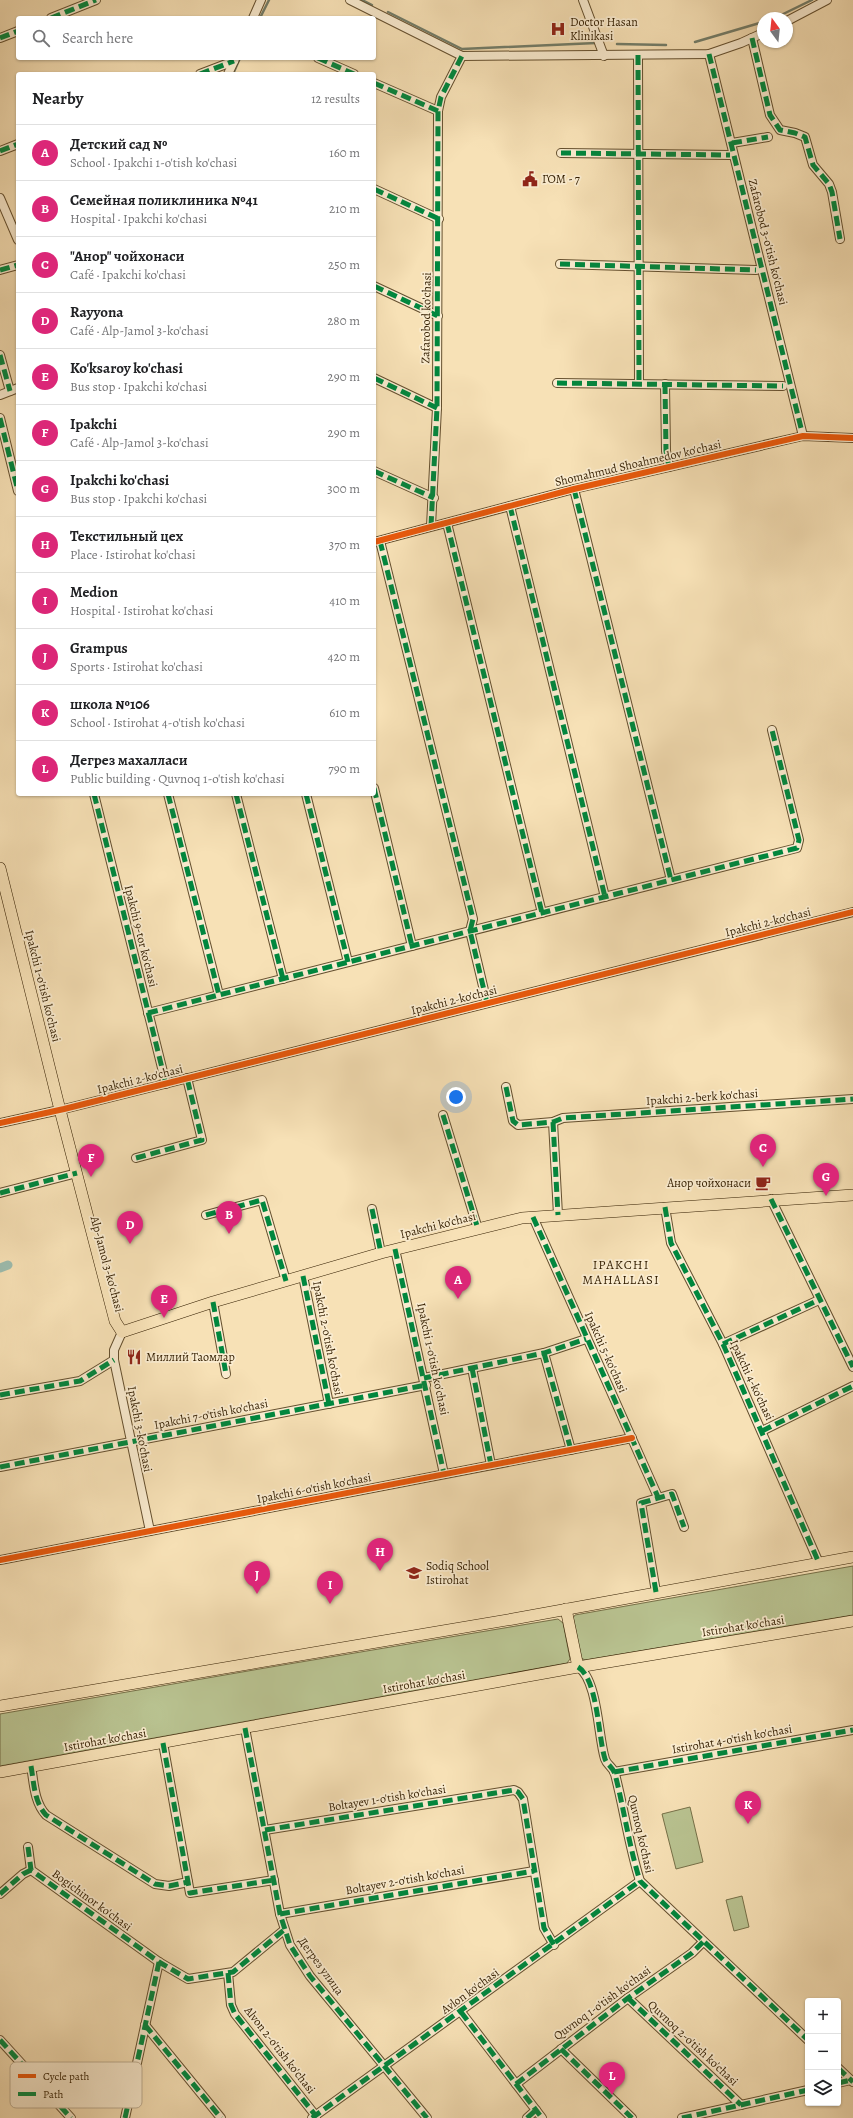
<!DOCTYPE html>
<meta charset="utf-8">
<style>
body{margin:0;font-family:Alegreya,serif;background:#f6f6f6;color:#202124}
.controls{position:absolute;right:12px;bottom:12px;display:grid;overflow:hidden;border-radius:4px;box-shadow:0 1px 3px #0004}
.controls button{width:36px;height:36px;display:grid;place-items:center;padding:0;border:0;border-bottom:1px solid #e0e0e0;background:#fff;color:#202124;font:20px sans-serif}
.compass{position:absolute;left:757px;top:12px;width:36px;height:36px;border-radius:50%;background:#fff;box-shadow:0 1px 3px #0004;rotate:345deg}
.you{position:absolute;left:456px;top:1097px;width:14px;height:14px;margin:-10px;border:3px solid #fff;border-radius:50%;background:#1a73e8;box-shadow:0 0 0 6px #1a73e833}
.badge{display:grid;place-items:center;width:26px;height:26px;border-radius:50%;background:#db2777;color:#fff;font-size:13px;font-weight:700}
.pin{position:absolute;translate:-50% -33px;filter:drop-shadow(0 1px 2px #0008)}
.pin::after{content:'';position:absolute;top:21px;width:14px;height:12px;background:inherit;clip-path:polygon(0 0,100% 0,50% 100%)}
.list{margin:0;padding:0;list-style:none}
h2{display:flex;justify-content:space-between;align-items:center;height:52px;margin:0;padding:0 16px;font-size:17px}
h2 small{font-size:13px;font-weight:400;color:#757577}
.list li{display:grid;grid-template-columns:26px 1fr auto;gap:12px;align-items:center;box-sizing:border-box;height:56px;padding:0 16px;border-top:1px solid #e0e0e0}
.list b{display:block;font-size:15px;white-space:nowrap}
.list p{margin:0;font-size:13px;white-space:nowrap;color:#757577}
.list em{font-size:13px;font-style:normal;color:#757577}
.icon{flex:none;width:22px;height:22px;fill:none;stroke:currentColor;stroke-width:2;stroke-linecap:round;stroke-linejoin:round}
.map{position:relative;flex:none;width:853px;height:2118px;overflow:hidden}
.search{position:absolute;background:#fff;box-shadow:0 1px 3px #0004;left:16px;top:16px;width:360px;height:44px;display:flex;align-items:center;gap:10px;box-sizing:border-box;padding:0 14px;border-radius:4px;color:#757577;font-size:15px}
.panel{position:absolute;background:#fff;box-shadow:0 1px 3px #0004;left:16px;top:72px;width:360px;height:724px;border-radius:4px}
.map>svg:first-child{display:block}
</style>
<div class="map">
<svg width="853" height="2118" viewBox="0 0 853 2118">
<rect width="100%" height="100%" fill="#f7e1b6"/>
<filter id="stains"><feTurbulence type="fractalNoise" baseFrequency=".005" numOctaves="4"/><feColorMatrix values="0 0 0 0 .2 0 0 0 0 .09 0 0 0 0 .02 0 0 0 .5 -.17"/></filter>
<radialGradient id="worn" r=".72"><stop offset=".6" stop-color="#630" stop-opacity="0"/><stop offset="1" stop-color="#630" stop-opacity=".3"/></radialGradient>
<g fill="#b9c391" stroke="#767048">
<polygon points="853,1566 853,1615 585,1660 581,1658 573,1618 575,1615"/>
<polygon points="558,1619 563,1623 570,1659 567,1663 0,1766 0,1714 271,1667"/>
<polygon points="690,1807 703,1862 676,1869 662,1814"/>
<polygon points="742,1896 749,1927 734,1931 726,1900"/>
</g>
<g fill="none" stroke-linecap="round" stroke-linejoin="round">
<g stroke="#737d69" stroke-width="2.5">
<polyline points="362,0 372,5"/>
<polyline points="388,12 462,49 596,43"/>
<polyline points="260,18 269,0"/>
<polyline points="775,18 812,0"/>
<polyline points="695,42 763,22"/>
<polyline points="617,44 666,45"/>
<polyline points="233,74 240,58"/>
</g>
<polyline stroke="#9dbdaf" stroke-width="9" points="0,1268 8,1265"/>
<g stroke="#644f2e" stroke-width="10">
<g id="minor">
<polyline points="350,0 462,56 709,54 741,43 763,33"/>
<polyline points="583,0 604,56"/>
<polyline points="51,18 96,0"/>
<polyline points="253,18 261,0"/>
<polyline points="787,21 827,0"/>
<polyline points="0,38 18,31"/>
<polyline points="752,38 770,115 780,130 795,133 805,137 813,165 829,184 832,192 840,239"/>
<polyline points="709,54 803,436"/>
<polyline points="638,55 639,384"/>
<polyline points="318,58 354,74"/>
<polyline points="200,74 234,61"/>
<polyline points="228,74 235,59"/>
<polyline points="374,83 438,111"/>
<polyline points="732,143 768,137"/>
<polyline points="0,151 18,144"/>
<polyline points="561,153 730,155"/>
<polyline points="374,189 439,219"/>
<polyline points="0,198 18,240"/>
<polyline points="560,264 756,270"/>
<polyline points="0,270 18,265"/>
<polyline points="374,286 438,316"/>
<polyline points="0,355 10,391"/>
<polyline points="374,378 437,408"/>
<polyline points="557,383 783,386"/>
<polyline points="665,384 666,451 669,467"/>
<polyline points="0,395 18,388"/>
<polyline points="0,418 18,491"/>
<polyline points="374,471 434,498"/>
<polyline points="574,489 671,880"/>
<polyline points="510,506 605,897"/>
<polyline points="447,523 542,913"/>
<polyline points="431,526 437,408 438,111 441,97 462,56"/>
<polyline points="380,541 473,919 470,931 487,1003"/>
<polyline points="374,542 574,489 803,436 853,438"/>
<polyline points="374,788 412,946"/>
<polyline points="94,794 166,1084"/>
<polyline points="168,794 219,995"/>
<polyline points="236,794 283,979"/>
<polyline points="306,794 348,962"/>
<polyline points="148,1013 797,848 799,840 772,730"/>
<polyline points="506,1087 513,1121 518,1125 553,1122 563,1118 853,1099"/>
<polyline points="443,1115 478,1229"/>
<polyline points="553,1122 558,1215"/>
<polyline points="0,1123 64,1109 853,912"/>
<polyline points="136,1158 202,1140 187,1078"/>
<polyline points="0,1193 77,1173"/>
<polyline points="771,1199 853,1367"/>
<polyline points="665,1207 671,1243 723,1344 819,1563"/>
<polyline points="372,1209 381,1253"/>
<polyline points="206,1215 262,1200 286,1281"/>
<polyline points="533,1217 658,1497"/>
<polyline points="395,1249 444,1474"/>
<polyline points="303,1276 329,1404"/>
<polyline points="213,1302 226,1374"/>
<polyline points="122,1332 114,1350 114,1360 150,1531"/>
<polyline points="723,1344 819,1300"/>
<polyline points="544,1353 571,1450"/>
<polyline points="472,1368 491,1465"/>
<polyline points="424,1378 544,1353 586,1339"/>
<polyline points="0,1395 80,1381 114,1360"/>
<polyline points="762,1431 853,1386"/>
<polyline points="0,1467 426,1385"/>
<polyline points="0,1560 632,1438"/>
<polyline points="656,1592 641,1503 672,1494 684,1527"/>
<path d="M 578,1667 C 598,1679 598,1737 605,1759 C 607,1765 613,1767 615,1774 C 624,1809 629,1846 640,1881 L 808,2040"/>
<polyline points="245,1728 280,1914 290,1945 310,1976 427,2118"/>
<polyline points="163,1743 190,1893 274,1880"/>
<path d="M 31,1766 C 34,1783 34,1802 46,1815 L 155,1884 L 169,1886 L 188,1882"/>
<polyline points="614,1772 853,1730"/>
<polyline points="265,1830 514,1790 518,1792 523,1799 544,1928 554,1945"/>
<polyline points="28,1847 31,1870 159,1962 188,1979 233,1972 284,1930"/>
<polyline points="0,1894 23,1874 31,1870"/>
<polyline points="280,1914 534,1871"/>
<polyline points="228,1973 231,2005 235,2014 316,2116"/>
<polyline points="628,1998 741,2105"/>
<polyline points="461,2012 542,2118"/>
<polyline points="145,2025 221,2118"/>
<polyline points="0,2040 71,2118"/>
<polyline points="561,2049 632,2118"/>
<polyline points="838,2068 853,2082"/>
<polyline points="838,2083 851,2080"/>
<polyline points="516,2084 628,1998 692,1953 703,1942"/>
<polyline points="125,2118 159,1962"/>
<polyline points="312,2118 640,1881"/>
<polyline points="527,2118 536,2110"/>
<polyline points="682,2118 808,2090"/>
</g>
</g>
<g stroke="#331e00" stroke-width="12">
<g id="major">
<polyline points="0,868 60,1110 115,1321 122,1332"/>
<polyline points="122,1332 213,1302 381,1253 522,1218 853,1195"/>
<polyline points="566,1609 578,1667"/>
<polyline points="0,1706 513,1619 853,1557"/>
<polyline points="0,1772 578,1667 853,1621"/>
</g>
</g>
<use href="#minor" stroke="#faecd0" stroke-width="8"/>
<use href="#major" stroke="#f7e1b6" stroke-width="11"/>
<g stroke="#00873e" stroke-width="5" stroke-dasharray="10 5" stroke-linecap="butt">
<polyline points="51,18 96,0"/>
<polyline points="0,38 18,31"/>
<polyline points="752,38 770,115 780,130 795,133 805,137 813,165 829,184 832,192 840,239"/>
<polyline points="709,54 803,436"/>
<polyline points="638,55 639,384"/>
<polyline points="318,58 354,74"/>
<polyline points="200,74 234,61"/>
<polyline points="374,83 438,111"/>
<polyline points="732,143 768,137"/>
<polyline points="0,151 18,144"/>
<polyline points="561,153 730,155"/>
<polyline points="374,189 439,219"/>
<polyline points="560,264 756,270"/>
<polyline points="0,270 18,265"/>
<polyline points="374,286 438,316"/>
<polyline points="0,355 10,391"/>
<polyline points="374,378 437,408"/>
<polyline points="557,383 783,386"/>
<polyline points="665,384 666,451 669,467"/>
<polyline points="0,418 18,491"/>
<polyline points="374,471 434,498"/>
<polyline points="574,489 671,880"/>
<polyline points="510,506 605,897"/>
<polyline points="447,523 542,913"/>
<polyline points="431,526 437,408 438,111 441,97 462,56"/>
<polyline points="380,541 473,919 470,931 487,1003"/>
<polyline points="374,788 412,946"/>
<polyline points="94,794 166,1084"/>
<polyline points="168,794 219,995"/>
<polyline points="236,794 283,979"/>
<polyline points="306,794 348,962"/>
<polyline points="148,1013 797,848 799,840 772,730"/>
<polyline points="506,1087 513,1121 518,1125 553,1122 563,1118 853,1099"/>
<polyline points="443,1115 478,1229"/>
<polyline points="553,1122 558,1215"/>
<polyline points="136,1158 202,1140 187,1078"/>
<polyline points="0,1193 77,1173"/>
<polyline points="771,1199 853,1367"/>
<polyline points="665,1207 671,1243 723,1344 819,1563"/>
<polyline points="372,1209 381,1253"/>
<polyline points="206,1215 262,1200 286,1281"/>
<polyline points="533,1217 658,1497"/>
<polyline points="395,1249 444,1474"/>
<polyline points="303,1276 329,1404"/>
<polyline points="213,1302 226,1374"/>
<polyline points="723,1344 819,1300"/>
<polyline points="544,1353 571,1450"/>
<polyline points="472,1368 491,1465"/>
<polyline points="424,1378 544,1353 586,1339"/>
<polyline points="0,1395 80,1381 114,1360"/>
<polyline points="762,1431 853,1386"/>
<polyline points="0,1467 426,1385"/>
<polyline points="656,1592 641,1503 672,1494 684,1527"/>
<path d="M 578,1667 C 598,1679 598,1737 605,1759 C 607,1765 613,1767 615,1774 C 624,1809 629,1846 640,1881 L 808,2040"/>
<polyline points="245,1728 280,1914 290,1945 310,1976 427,2118"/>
<polyline points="163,1743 190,1893 274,1880"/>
<path d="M 31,1766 C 34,1783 34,1802 46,1815 L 155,1884 L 169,1886 L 188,1882"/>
<polyline points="614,1772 853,1730"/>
<polyline points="265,1830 514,1790 518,1792 523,1799 544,1928 554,1945"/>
<polyline points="28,1847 31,1870 159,1962 188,1979 233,1972 284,1930"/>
<polyline points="0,1894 23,1874 31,1870"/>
<polyline points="280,1914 534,1871"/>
<polyline points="228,1973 231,2005 235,2014 316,2116"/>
<polyline points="628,1998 741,2105"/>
<polyline points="461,2012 542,2118"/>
<polyline points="145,2025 221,2118"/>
<polyline points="0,2040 71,2118"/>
<polyline points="561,2049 632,2118"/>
<polyline points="838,2068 853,2082"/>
<polyline points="838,2083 851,2080"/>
<polyline points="516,2084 628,1998 692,1953 703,1942"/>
<polyline points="125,2118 159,1962"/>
<polyline points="312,2118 640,1881"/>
<polyline points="527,2118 536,2110"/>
<polyline points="682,2118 808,2090"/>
</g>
<g stroke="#faecd0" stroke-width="8">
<g id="cycleway">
<polyline points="374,542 574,489 803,436 853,438"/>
<polyline points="0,1123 64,1109 853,912"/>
<polyline points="0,1560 632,1438"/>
</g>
</g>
<use href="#cycleway" stroke="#e8590c" stroke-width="6"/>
</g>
<defs>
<g id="hospital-bare" transform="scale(1.2)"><path d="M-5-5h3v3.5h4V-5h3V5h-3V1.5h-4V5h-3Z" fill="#8f2418" stroke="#faecd0" stroke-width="2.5" paint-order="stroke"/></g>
<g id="civic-bare" transform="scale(1.2)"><path d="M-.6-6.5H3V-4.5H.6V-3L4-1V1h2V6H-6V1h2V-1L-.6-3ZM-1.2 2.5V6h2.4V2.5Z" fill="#8f2418" stroke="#faecd0" stroke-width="2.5" paint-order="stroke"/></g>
<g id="cafe-bare" transform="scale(1.2)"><path d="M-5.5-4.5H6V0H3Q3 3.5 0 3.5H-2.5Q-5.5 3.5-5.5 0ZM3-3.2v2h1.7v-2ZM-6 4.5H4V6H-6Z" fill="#8f2418" stroke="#faecd0" stroke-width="2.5" paint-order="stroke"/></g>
<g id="restaurant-bare" transform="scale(1.2)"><path d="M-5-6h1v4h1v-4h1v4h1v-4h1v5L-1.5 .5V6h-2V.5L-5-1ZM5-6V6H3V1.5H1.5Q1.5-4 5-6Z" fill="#8f2418" stroke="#faecd0" stroke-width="2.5" paint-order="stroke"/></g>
<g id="school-bare" transform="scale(1.2)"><path d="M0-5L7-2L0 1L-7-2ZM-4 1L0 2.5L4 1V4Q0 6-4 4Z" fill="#8f2418" stroke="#faecd0" stroke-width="2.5" paint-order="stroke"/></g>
</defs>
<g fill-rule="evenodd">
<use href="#hospital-bare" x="558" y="29"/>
<use href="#civic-bare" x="530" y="179"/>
<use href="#cafe-bare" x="763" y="1183"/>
<use href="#restaurant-bare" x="134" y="1357"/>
<use href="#school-bare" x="414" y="1573"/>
</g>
<g text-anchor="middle" stroke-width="3.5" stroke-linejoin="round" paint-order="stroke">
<g font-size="12" fill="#331e00" stroke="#faecd0" text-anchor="start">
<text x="570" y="26">Doctor Hasan<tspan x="570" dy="14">Klinikasi</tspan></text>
<text x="542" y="183">ГОМ - 7</text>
<text x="751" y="1187" text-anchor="end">Анор чойхонаси</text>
<text x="146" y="1361">Миллий Таомлар</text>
<text x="426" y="1570">Sodiq School<tspan x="426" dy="14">Istirohat</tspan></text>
</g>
<g font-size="12" fill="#331e00" stroke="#faecd0">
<text transform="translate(768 242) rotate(76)" y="4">Zafarobod 3-o'tish ko'chasi</text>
<text transform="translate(426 318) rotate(-89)" y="4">Zafarobod ko'chasi</text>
<text transform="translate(638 463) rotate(-13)" y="4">Shomahmud Shoahmedov ko'chasi</text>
<text transform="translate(768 922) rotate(-14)" y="4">Ipakchi 2-ko'chasi</text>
<text transform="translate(141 936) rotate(76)" y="4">Ipakchi 9-tor ko'chasi</text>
<text transform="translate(43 986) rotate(76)" y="4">Ipakchi 1-o'tish ko'chasi</text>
<text transform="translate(454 1000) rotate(-14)" y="4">Ipakchi 2-ko'chasi</text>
<text transform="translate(140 1079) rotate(-14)" y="4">Ipakchi 2-ko'chasi</text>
<text transform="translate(702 1097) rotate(-4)" y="4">Ipakchi 2-berk ko'chasi</text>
<text transform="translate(438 1225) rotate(-14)" y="4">Ipakchi ko'chasi</text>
<text transform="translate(107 1264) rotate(75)" y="4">Alp-Jamol 3-ko'chasi</text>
<text transform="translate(328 1338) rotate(79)" y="4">Ipakchi 2-o'tish ko'chasi</text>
<text transform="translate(606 1352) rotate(66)" y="4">Ipakchi 5-ko'chasi</text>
<text transform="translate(433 1359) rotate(78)" y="4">Ipakchi 1-o'tish ko'chasi</text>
<text transform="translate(752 1380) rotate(65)" y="4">Ipakchi 4-ko'chasi</text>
<text transform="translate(211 1414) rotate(-11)" y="4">Ipakchi 7-o'tish ko'chasi</text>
<text transform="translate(140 1429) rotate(79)" y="4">Ipakchi 3-ko'chasi</text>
<text transform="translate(314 1488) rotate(-11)" y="4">Ipakchi 6-o'tish ko'chasi</text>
<text transform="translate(743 1626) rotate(-9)" y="4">Istirohat ko'chasi</text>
<text transform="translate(424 1682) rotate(-10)" y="4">Istirohat ko'chasi</text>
<text transform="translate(732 1739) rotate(-10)" y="4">Istirohat 4-o'tish ko'chasi</text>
<text transform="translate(105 1740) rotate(-10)" y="4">Istirohat ko'chasi</text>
<text transform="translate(387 1798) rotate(-9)" y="4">Boltayev 1-o'tish ko'chasi</text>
<text transform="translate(641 1834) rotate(77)" y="4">Quvnoq ko'chasi</text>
<text transform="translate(405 1880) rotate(-10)" y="4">Boltayev 2-o'tish ko'chasi</text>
<text transform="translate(92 1900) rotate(36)" y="4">Bogichinor ko'chasi</text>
<text transform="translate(321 1966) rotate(54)" y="4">Дегрез улица</text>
<text transform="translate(470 1991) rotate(-36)" y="4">Avlon ko'chasi</text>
<text transform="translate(602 2003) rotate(-36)" y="4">Quvnoq 1-o'tish ko'chasi</text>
<text transform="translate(693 2043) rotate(43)" y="4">Quvnoq 2-o'tish ko'chasi</text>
<text transform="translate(280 2050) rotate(52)" y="4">Alvon 2-o'tish ko'chasi</text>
</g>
<g font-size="13" letter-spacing="1" fill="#331e00" stroke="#faecd0">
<text x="621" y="1269">IPAKCHI<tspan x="621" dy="15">MAHALLASI</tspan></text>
</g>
</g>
<rect x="10" y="2062" width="132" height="46" rx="6" fill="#faecd0" stroke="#beae92" stroke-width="1"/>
<rect x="18" y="2074" width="18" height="4" fill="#e8590c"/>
<rect x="18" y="2092" width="18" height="4" fill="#00873e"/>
<g font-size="11" fill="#331e00">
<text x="43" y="2080">Cycle path</text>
<text x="43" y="2098">Path</text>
</g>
<rect width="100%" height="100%" filter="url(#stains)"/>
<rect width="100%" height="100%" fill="url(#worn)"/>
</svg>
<div class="controls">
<button>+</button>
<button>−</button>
<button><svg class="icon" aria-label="layers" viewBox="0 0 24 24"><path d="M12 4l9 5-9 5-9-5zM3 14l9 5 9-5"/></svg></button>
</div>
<svg class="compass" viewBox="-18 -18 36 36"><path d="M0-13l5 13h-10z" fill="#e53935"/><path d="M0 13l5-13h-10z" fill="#757577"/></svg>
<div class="you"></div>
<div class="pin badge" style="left:458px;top:1299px">A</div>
<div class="pin badge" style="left:229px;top:1234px">B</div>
<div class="pin badge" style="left:763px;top:1167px">C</div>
<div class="pin badge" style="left:130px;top:1244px">D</div>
<div class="pin badge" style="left:164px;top:1318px">E</div>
<div class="pin badge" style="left:91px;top:1177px">F</div>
<div class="pin badge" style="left:826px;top:1196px">G</div>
<div class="pin badge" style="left:380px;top:1571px">H</div>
<div class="pin badge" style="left:330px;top:1604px">I</div>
<div class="pin badge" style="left:257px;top:1594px">J</div>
<div class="pin badge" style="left:748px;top:1824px">K</div>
<div class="pin badge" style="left:612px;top:2095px">L</div>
<div class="search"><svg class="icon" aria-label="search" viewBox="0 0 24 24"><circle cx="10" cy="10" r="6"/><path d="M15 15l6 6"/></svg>Search here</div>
<section class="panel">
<h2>Nearby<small>12 results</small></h2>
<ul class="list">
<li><span class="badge">A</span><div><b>Детский сад №</b><p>School · Ipakchi 1-o'tish ko'chasi</p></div><em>160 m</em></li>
<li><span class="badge">B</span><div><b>Семейная поликлиника №41</b><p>Hospital · Ipakchi ko'chasi</p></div><em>210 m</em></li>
<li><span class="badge">C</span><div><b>&quot;Анор&quot; чойхонаси</b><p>Café · Ipakchi ko'chasi</p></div><em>250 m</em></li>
<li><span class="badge">D</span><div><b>Rayyona</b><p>Café · Alp-Jamol 3-ko'chasi</p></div><em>280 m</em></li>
<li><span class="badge">E</span><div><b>Ko'ksaroy ko'chasi</b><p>Bus stop · Ipakchi ko'chasi</p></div><em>290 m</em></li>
<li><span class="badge">F</span><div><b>Ipakchi</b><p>Café · Alp-Jamol 3-ko'chasi</p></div><em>290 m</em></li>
<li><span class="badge">G</span><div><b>Ipakchi ko'chasi</b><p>Bus stop · Ipakchi ko'chasi</p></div><em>300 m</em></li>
<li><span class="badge">H</span><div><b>Текстильный цех</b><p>Place · Istirohat ko'chasi</p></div><em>370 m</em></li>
<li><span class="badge">I</span><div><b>Medion</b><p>Hospital · Istirohat ko'chasi</p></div><em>410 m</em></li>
<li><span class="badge">J</span><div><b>Grampus</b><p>Sports · Istirohat ko'chasi</p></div><em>420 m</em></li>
<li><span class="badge">K</span><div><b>школа №106</b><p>School · Istirohat 4-o'tish ko'chasi</p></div><em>610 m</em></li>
<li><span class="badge">L</span><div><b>Дегрез махалласи</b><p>Public building · Quvnoq 1-o'tish ko'chasi</p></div><em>790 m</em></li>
</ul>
</section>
</div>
